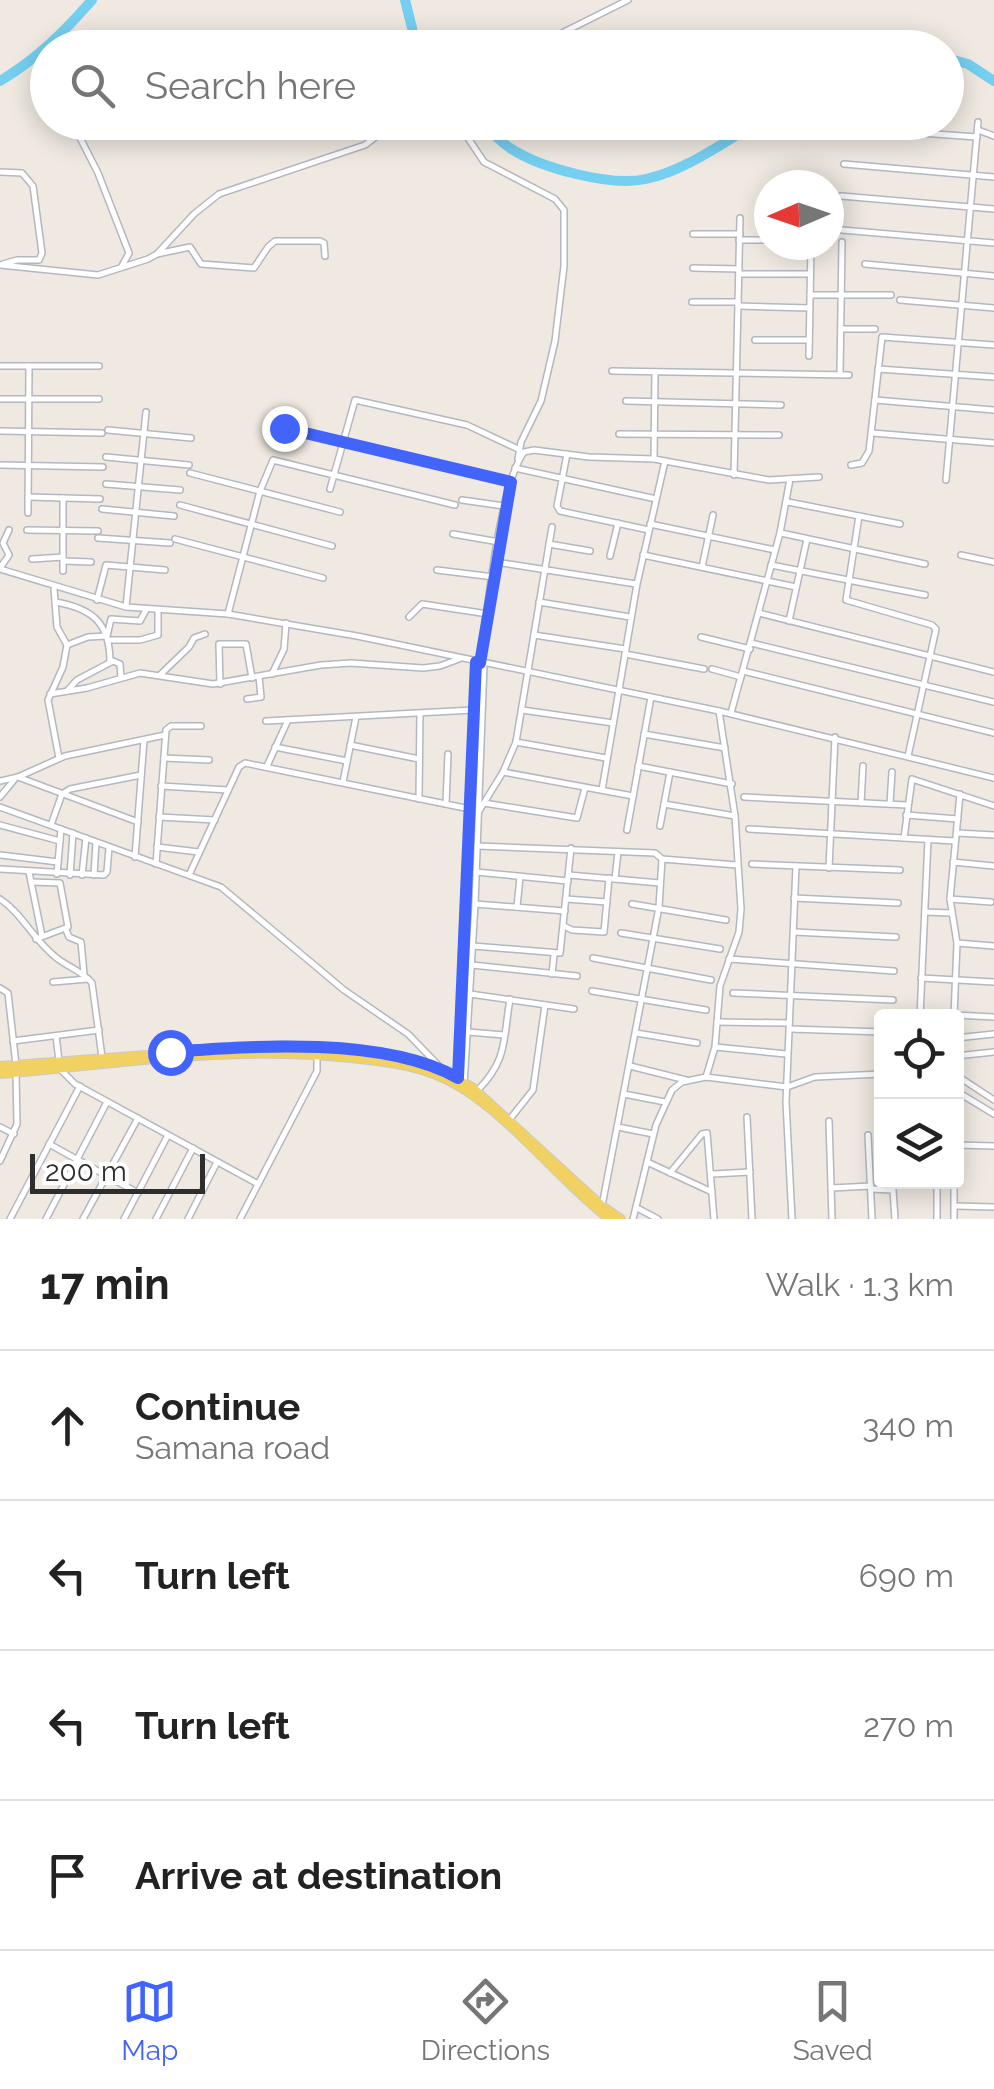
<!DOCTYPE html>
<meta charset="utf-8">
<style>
body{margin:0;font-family:Raleway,sans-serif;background:#f6f6f6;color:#222}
.controls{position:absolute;right:30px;bottom:30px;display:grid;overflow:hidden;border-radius:10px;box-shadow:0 5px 25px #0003}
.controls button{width:90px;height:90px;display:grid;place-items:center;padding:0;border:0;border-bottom:2px solid #e0e0e0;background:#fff;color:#222;font:50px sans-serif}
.compass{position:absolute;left:754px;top:170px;width:90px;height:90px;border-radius:50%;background:#fff;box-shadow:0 5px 25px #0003;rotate:268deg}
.scale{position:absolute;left:30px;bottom:25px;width:175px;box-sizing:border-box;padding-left:10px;border:5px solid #2e2e2e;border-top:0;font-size:28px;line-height:35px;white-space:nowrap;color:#2e2e2e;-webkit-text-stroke:8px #fff;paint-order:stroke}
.stop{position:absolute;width:30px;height:30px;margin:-22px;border:8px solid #4264fb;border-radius:50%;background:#fff}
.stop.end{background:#4264fb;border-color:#fff;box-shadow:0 2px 10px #0008}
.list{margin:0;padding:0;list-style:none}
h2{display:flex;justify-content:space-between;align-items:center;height:130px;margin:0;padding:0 40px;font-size:42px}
h2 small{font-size:32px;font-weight:400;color:#767676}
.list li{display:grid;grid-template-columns:65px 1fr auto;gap:30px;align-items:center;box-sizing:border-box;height:150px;padding:0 40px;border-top:2px solid #e0e0e0}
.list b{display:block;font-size:38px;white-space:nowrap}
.list p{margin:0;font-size:32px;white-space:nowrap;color:#767676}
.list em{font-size:32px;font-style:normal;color:#767676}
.icon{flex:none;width:55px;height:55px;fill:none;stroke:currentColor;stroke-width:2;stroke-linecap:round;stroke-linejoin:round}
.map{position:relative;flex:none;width:994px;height:1219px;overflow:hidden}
.search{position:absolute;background:#fff;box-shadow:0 5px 25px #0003;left:30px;right:30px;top:30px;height:110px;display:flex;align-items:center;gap:25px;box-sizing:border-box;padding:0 35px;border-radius:55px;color:#767676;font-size:38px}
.sheet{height:730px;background:#fff}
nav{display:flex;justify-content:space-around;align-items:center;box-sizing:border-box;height:140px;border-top:2px solid #e0e0e0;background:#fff;font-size:28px;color:#767676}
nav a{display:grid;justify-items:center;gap:5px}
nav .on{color:#4264fb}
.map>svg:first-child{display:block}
</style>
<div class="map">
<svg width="994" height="1219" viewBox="0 0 994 1219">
<rect width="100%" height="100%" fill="#efe9e1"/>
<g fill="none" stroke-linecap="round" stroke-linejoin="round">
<g stroke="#75cff0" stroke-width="10">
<polyline points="405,0 417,48"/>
<polyline points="946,58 968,64 994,81"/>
<path d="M 0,81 C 37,59 64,32 92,0"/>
<path d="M 480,122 C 490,131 500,141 510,148 C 540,168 611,187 646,179 C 687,170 723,142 759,122"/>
</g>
<g stroke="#b4b7c1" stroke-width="8">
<g id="minor">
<polyline points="532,48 628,0"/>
<polyline points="72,122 98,173 129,253 122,266"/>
<polyline points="453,122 466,135 484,162 555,199 564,210 564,266 555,341 541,401 521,442 518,459"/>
<polyline points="865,129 977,137"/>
<polyline points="978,130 994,136"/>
<polyline points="80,137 134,125"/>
<polyline points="844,164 994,177"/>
<polyline points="0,172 22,173 33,186 42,253 39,260 17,260 3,264"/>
<polyline points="841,196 994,209"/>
<polyline points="842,230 994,243"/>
<polyline points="693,234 740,234"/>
<polyline points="739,240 769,240"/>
<polyline points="157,254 190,247 201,264 254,268 268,247 275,241 320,241 324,243 325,256"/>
<polyline points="865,264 994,276"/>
<polyline points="0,265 98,275 148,259 157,254 194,214 219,194 365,145 395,122"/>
<polyline points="693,268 739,269"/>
<polyline points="739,274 810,274"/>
<polyline points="810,295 891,295"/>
<polyline points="900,300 994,308"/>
<polyline points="692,302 738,302"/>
<polyline points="738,306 810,308"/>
<polyline points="841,329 875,329"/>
<polyline points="755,340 809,340"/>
<polyline points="809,356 811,245"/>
<polyline points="0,366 99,366"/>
<polyline points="878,369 994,377"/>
<polyline points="612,371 849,375"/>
<polyline points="840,374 842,242"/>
<polyline points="0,399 99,399"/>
<polyline points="875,400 994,410"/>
<polyline points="626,401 781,405"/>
<polyline points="284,428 509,482"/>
<polyline points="108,430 191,438"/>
<polyline points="0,431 102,433"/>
<polyline points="872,433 994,443"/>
<polyline points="619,434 779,435"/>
<polyline points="567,454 557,506 560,511 649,530"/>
<polyline points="106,457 189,465"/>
<polyline points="654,459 655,372"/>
<polyline points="0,465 103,467"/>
<polyline points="851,465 862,463 869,451 882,337 994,345"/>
<polyline points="515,468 656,499"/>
<polyline points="190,473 340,512"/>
<polyline points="734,475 740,218"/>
<polyline points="946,480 978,122"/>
<polyline points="106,484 180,490"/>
<polyline points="330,489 355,400 467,425 518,449"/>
<polyline points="28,497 100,499"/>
<polyline points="462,500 504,506"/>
<polyline points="788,502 900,524"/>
<polyline points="180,505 332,546"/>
<polyline points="102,509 174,516"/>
<polyline points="28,513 29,366"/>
<polyline points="859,516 846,600 932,625 936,629 908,756"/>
<polyline points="650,524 775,550"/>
<polyline points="27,530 98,531"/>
<polyline points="781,533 925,564"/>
<polyline points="453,534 499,542"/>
<polyline points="98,538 170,543"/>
<polyline points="175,539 323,578"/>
<polyline points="549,544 590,551"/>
<polyline points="643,555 796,587"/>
<polyline points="961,555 994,562"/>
<polyline points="610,556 618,523"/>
<polyline points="32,559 63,557"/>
<polyline points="64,561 91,562"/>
<polyline points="496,562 636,584"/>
<polyline points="771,565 925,595"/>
<polyline points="702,567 713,515"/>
<polyline points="0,568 9,555 3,543 9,530"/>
<polyline points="0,569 126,607 228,614 357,636 719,711 994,778"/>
<polyline points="437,570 494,577"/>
<polyline points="63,571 63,498"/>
<polyline points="54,589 57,627 67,645 63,667 48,700 59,758"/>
<polyline points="97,600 106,565 165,570"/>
<path d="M 55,602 C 92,608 110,623 110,662"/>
<polyline points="539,602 630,617"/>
<polyline points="126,607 146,412"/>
<polyline points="759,613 994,672"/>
<polyline points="228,614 260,491 273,460 455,505"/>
<polyline points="409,617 422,604 488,614"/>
<polyline points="789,621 807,539"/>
<polyline points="534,635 625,649"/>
<polyline points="701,637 750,649"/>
<polyline points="109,640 140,640 158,635 158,610"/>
<polyline points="751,643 994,702"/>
<polyline points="67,645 88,637 107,636 111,619 140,621 146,610"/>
<polyline points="625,654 704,669"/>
<path d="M 480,663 C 487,616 499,486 524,452 L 534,450 L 589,457 L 654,459 L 769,480 L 819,477"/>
<polyline points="712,669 741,677"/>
<polyline points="743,671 994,733"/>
<polyline points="272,674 284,649 286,623"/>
<polyline points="160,675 189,647 194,638 205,634"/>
<polyline points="220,684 219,644 246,644 252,678"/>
<polyline points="68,690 77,680 113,661 120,664 121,678"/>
<polyline points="50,694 87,688 140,673 213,684 321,665 351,663 423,668 440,666 459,659"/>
<polyline points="247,699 261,697 259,677"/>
<polyline points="522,710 613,723"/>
<polyline points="731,713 780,533 790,479"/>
<polyline points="266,721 473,710"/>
<polyline points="644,734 725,748"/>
<polyline points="516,742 606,758"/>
<polyline points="350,745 419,759"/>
<polyline points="275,747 347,761"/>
<polyline points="164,758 209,760"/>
<polyline points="267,766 288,720"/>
<polyline points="638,766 732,784"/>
<polyline points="503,772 633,796"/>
<polyline points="18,777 138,822"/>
<polyline points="0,781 18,777 65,756 165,735"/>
<polyline points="343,782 356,717"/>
<polyline points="161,786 228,790"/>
<polyline points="602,790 637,584 665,461"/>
<polyline points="0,797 14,780"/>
<polyline points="744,797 907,805"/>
<polyline points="419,799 420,713"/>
<polyline points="484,803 577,818 585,788"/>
<polyline points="861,803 863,766"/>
<polyline points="446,804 448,754"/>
<polyline points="664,804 735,816"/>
<polyline points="890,804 892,772"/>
<polyline points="0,807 221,887 344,990 408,1034 440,1067"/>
<polyline points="479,811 503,772 516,742 552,527"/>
<polyline points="906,815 958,819"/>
<polyline points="159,817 215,820"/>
<polyline points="0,825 60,841"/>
<polyline points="51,825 62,794 70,789 141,775"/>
<polyline points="660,826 670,772"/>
<polyline points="749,829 955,841"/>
<polyline points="627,830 651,697"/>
<polyline points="957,833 994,835"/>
<polyline points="904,838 912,779 994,806"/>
<polyline points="477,846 655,853 662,859 659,907 602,1206"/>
<polyline points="157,847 199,852"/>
<polyline points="0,855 58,862"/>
<polyline points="135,857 144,740"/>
<polyline points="662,859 737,865"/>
<polyline points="953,862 994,866"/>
<polyline points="156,864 166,730 171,726 201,726"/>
<polyline points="752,864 900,870"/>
<polyline points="829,868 835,737"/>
<polyline points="0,869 104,875 107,872 109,847"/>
<polyline points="29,872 42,936"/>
<polyline points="476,872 568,881"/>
<polyline points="57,874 61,829"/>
<polyline points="70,875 73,833"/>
<polyline points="82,875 86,838"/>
<polyline points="94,875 96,843"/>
<polyline points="189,875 239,767 245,763 470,809"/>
<polyline points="569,875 660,883"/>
<polyline points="615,879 618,852"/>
<polyline points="31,882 60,883 68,927 36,939"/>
<polyline points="794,898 898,903"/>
<path d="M 0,899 C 22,913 34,941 58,959 C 70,968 82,971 92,983 L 102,1057"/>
<polyline points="566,899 607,902"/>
<polyline points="950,899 991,902"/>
<polyline points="475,904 565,911"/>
<polyline points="632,904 726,920"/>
<polyline points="517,907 520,877"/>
<polyline points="925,912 951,913"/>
<polyline points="564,926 572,930 604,932 609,878"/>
<polyline points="66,930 69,937 81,942 84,974"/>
<polyline points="794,932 896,937"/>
<polyline points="621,933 720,949"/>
<polyline points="957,943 994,946"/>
<polyline points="473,946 560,953 571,848"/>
<polyline points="593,958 711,980"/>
<polyline points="729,959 894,971"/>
<polyline points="472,965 577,976"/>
<polyline points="552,974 554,955"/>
<polyline points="921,978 994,982"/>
<polyline points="53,982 88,979"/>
<polyline points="0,988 8,993 16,1065"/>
<polyline points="592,991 706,1010"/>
<polyline points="733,993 893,1000"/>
<polyline points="470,994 574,1009"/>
<polyline points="955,1015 994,1017"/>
<polyline points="920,1016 928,840"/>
<polyline points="954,1016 957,943 950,899 960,794"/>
<polyline points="717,1022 789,1023"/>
<polyline points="790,1029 882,1032"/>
<polyline points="468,1032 504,1035"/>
<polyline points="636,1033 697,1043"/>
<polyline points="56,1036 59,1061"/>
<polyline points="956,1038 994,1034"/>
<polyline points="13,1041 99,1030"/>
<polyline points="715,1047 786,1054"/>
<polyline points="956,1056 994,1052"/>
<polyline points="630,1066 686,1080"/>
<polyline points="60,1069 75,1084 258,1184"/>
<polyline points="956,1075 994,1100"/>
<polyline points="458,1077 476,664"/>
<polyline points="706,1077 715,1047 720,986 739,932 741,909 735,816 719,711"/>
<polyline points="464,1085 475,904 484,664"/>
<path d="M 478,1090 C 508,1059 503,1040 510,999"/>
<polyline points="956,1091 994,1114"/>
<polyline points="624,1094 665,1102"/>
<polyline points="747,1117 752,1219"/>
<polyline points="510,1119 533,1090 545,1005"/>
<polyline points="829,1121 832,1219"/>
<polyline points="0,1127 14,1134"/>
<polyline points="618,1127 653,1134"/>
<polyline points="868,1135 872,1219"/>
<polyline points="49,1144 138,1193"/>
<polyline points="956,1145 994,1146"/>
<polyline points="0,1161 17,1124 16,1073"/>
<polyline points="647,1162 712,1192"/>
<polyline points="670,1173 702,1134 707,1133 714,1219"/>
<polyline points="713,1174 750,1172"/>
<polyline points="937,1182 937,1219"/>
<polyline points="954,1182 954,1219"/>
<polyline points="831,1188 871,1186"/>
<polyline points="871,1189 893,1190 895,1219"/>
<polyline points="955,1206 994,1207"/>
<polyline points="639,1209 658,1219"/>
<polyline points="10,1219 80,1086"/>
<polyline points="46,1219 107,1102"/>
<polyline points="83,1219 138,1118"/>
<polyline points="124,1219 168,1135"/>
<polyline points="156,1219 193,1148"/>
<polyline points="188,1219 217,1162"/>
<polyline points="240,1219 317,1071 317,1056"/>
<polyline points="633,1219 656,1125 672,1090 682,1082 706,1077 787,1087 815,1077 882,1074"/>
<polyline points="792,1219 786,1102 796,866"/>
</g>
</g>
<g stroke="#c9c9c9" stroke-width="10">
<g id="primary">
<polyline points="0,1066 280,1045 352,1051 425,1062 472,1087 602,1206 621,1219"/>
<path d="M 0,1074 C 116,1064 234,1045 351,1058 C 390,1062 426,1066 460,1087 C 514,1120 558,1179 609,1219"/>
</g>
</g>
<use href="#minor" stroke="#fff" stroke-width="5"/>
<use href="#primary" stroke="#f2d163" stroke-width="8"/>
</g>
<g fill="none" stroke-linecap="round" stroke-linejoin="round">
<path stroke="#4264fb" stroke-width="12" d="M 170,1052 C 253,1046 384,1036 458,1078 L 476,662 L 480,663 L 511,482 L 284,428"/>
</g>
</svg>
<div class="controls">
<button><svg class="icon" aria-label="locate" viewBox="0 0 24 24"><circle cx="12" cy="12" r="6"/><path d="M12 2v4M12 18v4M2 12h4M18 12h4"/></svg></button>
<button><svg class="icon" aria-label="layers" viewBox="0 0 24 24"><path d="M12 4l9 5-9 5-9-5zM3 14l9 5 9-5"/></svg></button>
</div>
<svg class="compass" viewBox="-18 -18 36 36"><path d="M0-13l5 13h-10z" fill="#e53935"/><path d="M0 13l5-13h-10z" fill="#767676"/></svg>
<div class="scale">200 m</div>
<div class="stop" style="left:170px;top:1052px"></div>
<div class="stop end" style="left:284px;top:428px"></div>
<div class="search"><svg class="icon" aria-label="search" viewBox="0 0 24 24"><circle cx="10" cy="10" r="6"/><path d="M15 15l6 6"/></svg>Search here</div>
</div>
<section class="sheet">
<h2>17 min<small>Walk · 1.3 km</small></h2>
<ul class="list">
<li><svg class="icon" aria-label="ahead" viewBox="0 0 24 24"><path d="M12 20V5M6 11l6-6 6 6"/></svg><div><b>Continue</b><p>Samana road</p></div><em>340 m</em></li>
<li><svg class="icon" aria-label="left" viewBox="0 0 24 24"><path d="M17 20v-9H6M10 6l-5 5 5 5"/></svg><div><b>Turn left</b></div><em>690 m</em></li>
<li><svg class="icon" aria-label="left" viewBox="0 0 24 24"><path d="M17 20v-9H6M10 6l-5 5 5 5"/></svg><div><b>Turn left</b></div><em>270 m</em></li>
<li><svg class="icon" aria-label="arrive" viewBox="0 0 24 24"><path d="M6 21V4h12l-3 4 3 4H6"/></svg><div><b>Arrive at destination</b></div></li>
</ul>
</section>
<nav>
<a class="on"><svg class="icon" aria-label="map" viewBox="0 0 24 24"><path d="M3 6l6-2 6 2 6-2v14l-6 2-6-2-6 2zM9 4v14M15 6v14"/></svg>Map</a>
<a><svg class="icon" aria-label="directions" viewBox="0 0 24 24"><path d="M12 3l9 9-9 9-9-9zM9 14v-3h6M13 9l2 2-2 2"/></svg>Directions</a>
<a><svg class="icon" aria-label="saved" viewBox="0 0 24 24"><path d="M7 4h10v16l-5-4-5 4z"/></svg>Saved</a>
</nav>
